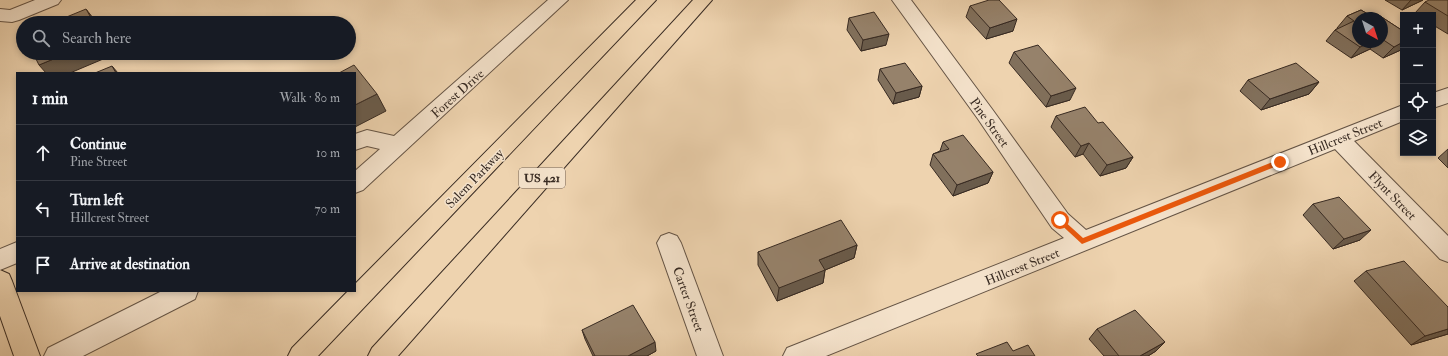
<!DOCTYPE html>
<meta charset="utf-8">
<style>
body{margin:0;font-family:"IM FELL Double Pica",serif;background:#20242c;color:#f1f3f6}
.controls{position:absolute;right:12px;top:12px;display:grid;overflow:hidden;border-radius:0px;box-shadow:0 2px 6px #0003}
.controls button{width:36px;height:36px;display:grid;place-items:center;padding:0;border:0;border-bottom:1px solid #363941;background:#171b24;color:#f1f3f6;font:20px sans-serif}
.compass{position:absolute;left:1352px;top:12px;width:36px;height:36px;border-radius:50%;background:#171b24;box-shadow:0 2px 6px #0003;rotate:141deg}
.stop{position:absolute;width:12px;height:12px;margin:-9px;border:3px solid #ea580c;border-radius:50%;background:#fff}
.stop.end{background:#ea580c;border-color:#fff;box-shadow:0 1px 4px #0008}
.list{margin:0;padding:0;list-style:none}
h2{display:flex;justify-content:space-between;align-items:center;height:52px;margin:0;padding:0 16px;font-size:17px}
h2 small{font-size:13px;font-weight:400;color:#9ea1a6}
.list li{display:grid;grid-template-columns:26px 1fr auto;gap:12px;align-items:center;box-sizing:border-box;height:56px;padding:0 16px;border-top:1px solid #363941}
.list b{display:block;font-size:15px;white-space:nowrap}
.list p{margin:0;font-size:13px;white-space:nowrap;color:#9ea1a6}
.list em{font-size:13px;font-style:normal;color:#9ea1a6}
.icon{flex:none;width:22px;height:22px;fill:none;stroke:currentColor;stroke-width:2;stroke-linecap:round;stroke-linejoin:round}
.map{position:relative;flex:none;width:1448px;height:356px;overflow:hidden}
.search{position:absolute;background:#171b24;box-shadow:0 2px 6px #0003;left:16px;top:16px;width:340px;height:44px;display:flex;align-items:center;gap:10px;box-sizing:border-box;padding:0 14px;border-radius:22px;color:#9ea1a6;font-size:15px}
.panel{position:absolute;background:#171b24;box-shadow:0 2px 6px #0003;left:16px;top:72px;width:340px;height:220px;border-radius:0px}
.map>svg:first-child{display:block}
</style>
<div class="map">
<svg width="1448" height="356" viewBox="0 0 1448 356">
<rect width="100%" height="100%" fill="#eed3af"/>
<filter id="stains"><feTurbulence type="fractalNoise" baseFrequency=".005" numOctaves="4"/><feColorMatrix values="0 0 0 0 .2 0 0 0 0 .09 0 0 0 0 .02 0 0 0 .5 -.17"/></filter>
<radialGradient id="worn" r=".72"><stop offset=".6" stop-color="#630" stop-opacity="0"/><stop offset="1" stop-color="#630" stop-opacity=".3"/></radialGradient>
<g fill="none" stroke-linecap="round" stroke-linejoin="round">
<g stroke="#655445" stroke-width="2">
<g id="minor">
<polygon points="35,0 61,0 58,4 19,20 12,22 0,21 0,9 10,10"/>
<polygon points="548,0 568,0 363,190 355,193 355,171 380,149 367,146 355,150 355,134 367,130 394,136"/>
<polygon points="892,0 911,0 992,109 1068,214 1086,230 1403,105 1403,121 1354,141 1448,236 1448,262 1440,259 1335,149 826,356 783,356 787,348 1064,238 1052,228 978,119"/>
<polygon points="1448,88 1448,103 1433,108 1433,93"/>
<polygon points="669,233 677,236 681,243 723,356 697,356 657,243 661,236"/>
<polygon points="17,242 17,263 0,270 0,249"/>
<polygon points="162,291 198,291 195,299 83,356 44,356 48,348"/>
</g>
</g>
<g stroke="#372a22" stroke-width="2">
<polygon id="major" points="0,270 9,274 12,281 40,356 14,356 0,316"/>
</g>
<g stroke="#372a22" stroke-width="2">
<g id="highway">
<polygon points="636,0 656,0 318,356 288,356 292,348 348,291 355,291 355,284"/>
<polygon points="693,0 712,0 398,356 368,356 372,348"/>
</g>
</g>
<use href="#minor" fill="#f4e2cb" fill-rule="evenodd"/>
<use href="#major" fill="#eed3af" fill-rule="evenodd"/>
<use href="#highway" fill="#eed3af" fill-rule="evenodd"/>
</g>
<g fill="#81705c" stroke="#372a22" fill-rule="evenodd">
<polygon points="1385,0 1423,0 1402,10"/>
<polygon points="1448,0 1448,34 1433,25 1433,15 1418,15 1415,13 1425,2"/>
<polygon points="970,6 1013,31 986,39 966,17"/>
<path d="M 1361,10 L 1371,16 L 1377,14 L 1403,31 L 1403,49 L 1383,58 L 1370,49 L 1351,58 L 1326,41 L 1335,30 L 1338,28 L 1337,28 L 1347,16 ZM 1358,18 L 1382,18 L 1382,42 L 1358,42 Z"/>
<polygon points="849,18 886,45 861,51 847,30"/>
<polygon points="1014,52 1070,100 1046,107 1009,63"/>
<polygon points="880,69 922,86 919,97 893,104 878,80"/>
<polygon points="1248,80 1319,82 1309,94 1261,110 1240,91"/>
<polygon points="1056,116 1098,123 1133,157 1126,168 1100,176 1083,154 1075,157 1051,127"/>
<polygon points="943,142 993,172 988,183 953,196 930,165 933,154 940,151"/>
<polygon points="1448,149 1448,168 1438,158"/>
<polygon points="1313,204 1360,240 1333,249 1303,215"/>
<polygon points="857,245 854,258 825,270 823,283 777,301 758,265 758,252"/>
<polygon points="1366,271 1448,307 1448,334 1411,345 1354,281"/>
<polygon points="1097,329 1165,342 1156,351 1148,356 1104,356 1089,339"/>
<polygon points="582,330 656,351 647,356 593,356 585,339"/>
</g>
<g fill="#695b4b" stroke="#372a22">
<polygon points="1411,0 1423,0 1402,10"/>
<polygon points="86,9 97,23 94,23"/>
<polygon points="1017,19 1013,31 986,39 990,28"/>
<polygon points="889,34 886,45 861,51 863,40"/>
<polygon points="1370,42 1376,42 1370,49 1351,58 1360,47"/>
<polygon points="1403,42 1403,49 1383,58 1394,47"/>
<polygon points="68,53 115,53 115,54 70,73 46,73 39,65"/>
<polygon points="112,66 118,73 116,73"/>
<polygon points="1319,82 1309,94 1261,110 1270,99"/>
<polygon points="922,86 919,97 893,104 896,93"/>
<polygon points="1076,88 1070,100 1046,107 1051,96"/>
<polygon points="377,94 386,111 355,127 355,105"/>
<polygon points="1089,143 1083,154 1075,157 1081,146"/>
<polygon points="1133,157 1126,168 1100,176 1107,165"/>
<polygon points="993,172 988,183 953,196 957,185"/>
<polygon points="1371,230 1360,240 1333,249 1344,239"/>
<polygon points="857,245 854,258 825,270 823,283 777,301 779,288 819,260"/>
<polygon points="1448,329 1448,334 1411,345 1425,336"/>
<polygon points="655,342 656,351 647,356 628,356"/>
<polygon points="1165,342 1156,351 1148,356 1140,356"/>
</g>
<g fill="#96826b" stroke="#372a22">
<polygon points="989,0 999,0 1017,19 990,28 970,6"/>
<polygon points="1429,0 1448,0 1448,16 1425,2"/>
<polygon points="86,9 94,23 52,23"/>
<polygon points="1361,10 1371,16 1377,14 1403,31 1403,42 1394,47 1382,39 1382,18 1358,18 1358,42 1370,42 1360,47 1335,30 1354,21 1347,16"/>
<polygon points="874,12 889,34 863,40 849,18"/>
<polygon points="1038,45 1076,88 1051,96 1014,52"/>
<polygon points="33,53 68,53 39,65"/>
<polygon points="905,63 922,86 896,93 880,69"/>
<polygon points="1296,63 1319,82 1270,99 1248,80"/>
<polygon points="354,65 377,94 355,105 355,73 339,73"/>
<polygon points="112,66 116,73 95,73"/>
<polygon points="1085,107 1098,123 1103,122 1133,157 1107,165 1089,143 1081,146 1056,116"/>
<polygon points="963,135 993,172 957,185 933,154 949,149 943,142"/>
<polygon points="1339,197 1371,230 1344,239 1313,204"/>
<polygon points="841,220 857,245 819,260 825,270 779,288 758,252"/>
<polygon points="1404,261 1448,307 1448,329 1425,336 1366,271"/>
<polygon points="633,305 655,342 628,356 595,356 582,330"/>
<polygon points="1135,310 1165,342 1140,356 1119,356 1097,329"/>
<polygon points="1007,342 1013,351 1028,345 1035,356 978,356 976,354"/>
</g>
<polygon fill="#ea580c" points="1280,159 1283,162 1282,164 1082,244 1056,220 1057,219 1062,219 1083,238"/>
<g text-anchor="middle" stroke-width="3" stroke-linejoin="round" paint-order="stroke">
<rect fill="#f4e2cb" stroke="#706155" stroke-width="1" x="519" y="168" width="46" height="20" rx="3"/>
<g font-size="12" font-weight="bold" fill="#372a22">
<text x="542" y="182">US 421</text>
</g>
<g font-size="13" fill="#372a22" stroke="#f4e2cb">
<text transform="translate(457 93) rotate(-42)" y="5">Forest Drive</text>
<text transform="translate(990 122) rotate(54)" y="5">Pine Street</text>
<text transform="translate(1345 136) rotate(-22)" y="5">Hillcrest Street</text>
<text transform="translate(474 178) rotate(-46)" y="5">Salem Parkway</text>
<text transform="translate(1393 195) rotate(46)" y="5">Flynt Street</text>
<text transform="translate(1022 266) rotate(-22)" y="5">Hillcrest Street</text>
<text transform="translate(689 299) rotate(70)" y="5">Carter Street</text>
</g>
</g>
<rect width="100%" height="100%" filter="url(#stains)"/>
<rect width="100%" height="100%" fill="url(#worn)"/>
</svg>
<div class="controls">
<button>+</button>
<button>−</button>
<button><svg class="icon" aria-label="locate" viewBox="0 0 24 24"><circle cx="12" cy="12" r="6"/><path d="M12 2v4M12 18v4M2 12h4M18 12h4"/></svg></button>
<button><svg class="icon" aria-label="layers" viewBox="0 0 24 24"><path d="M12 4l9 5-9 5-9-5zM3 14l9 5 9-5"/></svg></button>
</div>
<svg class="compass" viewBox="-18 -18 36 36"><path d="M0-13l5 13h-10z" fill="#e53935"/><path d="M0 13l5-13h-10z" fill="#9ea1a6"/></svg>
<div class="stop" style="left:1060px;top:220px"></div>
<div class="stop end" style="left:1280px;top:162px"></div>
<div class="search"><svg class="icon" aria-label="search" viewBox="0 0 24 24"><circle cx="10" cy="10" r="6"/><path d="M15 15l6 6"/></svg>Search here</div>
<section class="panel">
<h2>1 min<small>Walk · 80 m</small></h2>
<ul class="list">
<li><svg class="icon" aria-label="ahead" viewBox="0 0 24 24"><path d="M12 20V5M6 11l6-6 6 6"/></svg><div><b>Continue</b><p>Pine Street</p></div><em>10 m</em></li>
<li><svg class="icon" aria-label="left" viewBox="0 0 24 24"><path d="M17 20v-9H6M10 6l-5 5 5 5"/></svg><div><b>Turn left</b><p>Hillcrest Street</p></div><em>70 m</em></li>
<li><svg class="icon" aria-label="arrive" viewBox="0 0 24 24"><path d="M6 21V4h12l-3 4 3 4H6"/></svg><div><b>Arrive at destination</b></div></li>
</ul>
</section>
</div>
